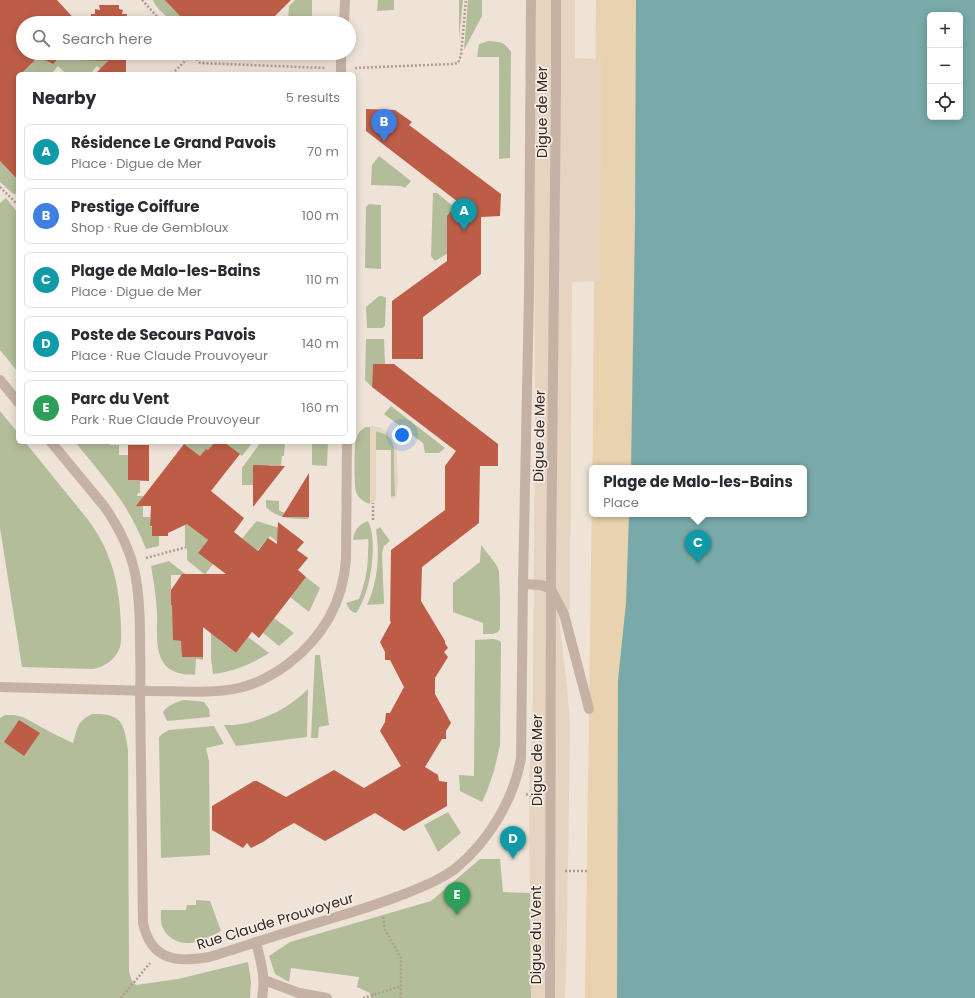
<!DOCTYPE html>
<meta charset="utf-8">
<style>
body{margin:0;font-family:Poppins,sans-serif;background:#f7f7f7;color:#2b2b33}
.controls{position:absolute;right:12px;top:12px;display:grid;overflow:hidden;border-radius:6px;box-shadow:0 2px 10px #0003}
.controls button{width:36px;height:36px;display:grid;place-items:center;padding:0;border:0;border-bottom:1px solid #e1e1e2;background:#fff;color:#2b2b33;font:20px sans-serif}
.you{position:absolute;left:402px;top:435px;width:14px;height:14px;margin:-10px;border:3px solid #fff;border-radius:50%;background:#1a73e8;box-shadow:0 0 0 6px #1a73e833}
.badge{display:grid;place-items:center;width:26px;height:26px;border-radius:50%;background:#d93025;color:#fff;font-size:13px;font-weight:700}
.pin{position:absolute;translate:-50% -33px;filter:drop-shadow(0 1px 2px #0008)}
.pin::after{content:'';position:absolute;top:21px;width:14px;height:12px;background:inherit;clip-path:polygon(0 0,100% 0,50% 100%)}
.popup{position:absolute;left:589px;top:465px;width:218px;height:52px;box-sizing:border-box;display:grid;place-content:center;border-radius:6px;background:#fff;filter:drop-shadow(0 1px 3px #0005);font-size:13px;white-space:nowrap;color:#7c7c81}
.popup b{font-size:15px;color:#2b2b33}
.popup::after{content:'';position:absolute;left:50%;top:100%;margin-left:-8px;border:8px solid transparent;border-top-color:#fff}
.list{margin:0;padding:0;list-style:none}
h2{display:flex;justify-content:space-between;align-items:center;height:52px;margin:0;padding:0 16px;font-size:17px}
h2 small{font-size:13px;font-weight:400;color:#7c7c81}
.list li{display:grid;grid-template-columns:26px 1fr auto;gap:12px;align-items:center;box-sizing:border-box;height:56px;margin:0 8px 8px;padding:0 8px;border:1px solid #e1e1e2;border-radius:6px}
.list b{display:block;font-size:15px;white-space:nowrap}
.list p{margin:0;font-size:13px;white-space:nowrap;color:#7c7c81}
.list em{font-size:13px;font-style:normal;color:#7c7c81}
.icon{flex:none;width:22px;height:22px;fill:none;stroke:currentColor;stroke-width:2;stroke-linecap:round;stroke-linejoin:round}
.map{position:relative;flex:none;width:975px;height:998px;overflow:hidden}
.search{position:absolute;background:#fff;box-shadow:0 2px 10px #0003;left:16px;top:16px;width:340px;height:44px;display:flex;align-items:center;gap:10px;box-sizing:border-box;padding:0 14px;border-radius:22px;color:#7c7c81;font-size:15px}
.panel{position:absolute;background:#fff;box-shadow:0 2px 10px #0003;left:16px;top:72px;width:340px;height:372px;border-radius:6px}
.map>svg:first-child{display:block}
</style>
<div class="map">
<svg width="975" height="998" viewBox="0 0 975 998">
<rect width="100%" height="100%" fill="#efe3d8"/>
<g fill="#b3bd9a">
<path d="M 153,0 L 166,0 L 188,23 L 174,23 C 167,16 156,9 153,0 Z"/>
<polygon points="295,0 312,0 312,23 288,23 289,6"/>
<polygon points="378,0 394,0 394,10 377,11"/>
<polygon points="459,0 463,0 459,39"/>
<polygon points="468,0 482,0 482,16 464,50"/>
<path d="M 488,41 C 500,42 504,41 511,52 L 510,158 L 499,159 L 499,57 L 477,57 L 479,44 Z"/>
<path d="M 107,53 L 107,70 L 101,70 L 97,66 L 90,74 L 66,74 L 58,66 L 51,74 L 21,74 L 39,56 L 50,63 C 55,63 58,60 58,56 L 76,56 L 79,60 Z"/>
<polygon points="379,156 411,181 405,188 401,186 371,185 372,165"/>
<polygon points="0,161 18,180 18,195 12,193 0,182"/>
<polygon points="433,193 437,193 454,207 450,252 435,261 431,256"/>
<polygon points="6,198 18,213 18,372 0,350 0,203"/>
<polygon points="369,204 381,205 381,269 365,268 366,207"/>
<polygon points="379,296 382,296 386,298 385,326 382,328 367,328 366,307"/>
<polygon points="366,339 384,339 385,364 373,365 372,387 365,380"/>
<polygon points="391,406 445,448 439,453 425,453 423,443 384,414"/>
<path d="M 0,411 L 18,433 L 18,442 L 25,442 L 89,521 C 96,531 103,542 107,553 C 117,576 120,601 121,626 C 121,633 122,640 120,647 C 116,659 105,667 93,669 L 22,667 L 0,528 Z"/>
<path d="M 366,427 L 370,427 L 370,504 C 364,502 358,498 356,492 C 354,485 354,446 356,439 C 358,433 360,430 366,427 Z"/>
<path d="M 375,431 C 387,434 392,436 394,448 L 395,496 L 391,497 L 391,450 L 376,450 Z"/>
<path d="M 75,442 L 110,442 L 110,445 L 119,445 L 119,455 L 131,455 L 128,467 L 128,480 L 140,481 L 140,493 L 138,493 L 137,496 L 143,496 L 143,517 L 150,517 L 150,526 L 152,527 L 159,536 L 159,546 L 146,549 C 140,534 133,519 124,505 C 110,483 92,463 75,442 Z"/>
<polygon points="181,442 215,442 208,450 206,449 200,456"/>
<polygon points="224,442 253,442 242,456"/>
<polygon points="261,442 285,442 284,456 282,456 281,466 269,465 269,477 253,474 253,485 242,485 242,468"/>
<polygon points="312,442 328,442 327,466 312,465"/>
<path d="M 266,500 L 279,501 L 279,510 L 282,512 L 309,517 L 308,519 C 292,519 278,519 266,507 Z"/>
<path d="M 185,506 L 199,533 L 208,540 L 198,553 L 213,564 L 206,573 L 209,576 L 211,574 L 220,581 L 221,637 L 219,640 L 236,653 L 248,637 L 269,653 C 252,664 233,672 213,674 L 211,658 L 211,610 L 205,596 L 204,574 L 187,560 L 187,547 L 185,545 Z"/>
<polygon points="257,521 260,522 289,531 279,543 270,536 256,552 245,541 244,543 241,540 253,525"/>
<path d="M 368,521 C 377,538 372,577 365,595 C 363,601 360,606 357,612 L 355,613 L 350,610 L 346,603 L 359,599 C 365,584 368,568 368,552 C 368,547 369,543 368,539 L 353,540 C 354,530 359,524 368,521 Z"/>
<path d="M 380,527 L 390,541 L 384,546 L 382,553 L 384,604 L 367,605 C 378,582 380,554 376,530 Z"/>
<path d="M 481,545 L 492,559 L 497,566 L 499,571 L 500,599 L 500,629 C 497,635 490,634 483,634 L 483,623 L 453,612 L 453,583 L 480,562 Z"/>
<path d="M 169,561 L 189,577 L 181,579 L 181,575 L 171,575 L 171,605 L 173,605 L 173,640 L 185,641 L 184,653 L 182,653 L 182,657 L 203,657 L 203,660 L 196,659 L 195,675 C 191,674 187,675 183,674 C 151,669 158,635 157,612 C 156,597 154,582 151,566 Z"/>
<polygon points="306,577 320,588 309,612 290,597"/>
<polygon points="274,618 294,633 279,646 263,633"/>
<polygon points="494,639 500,641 501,643 500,745 494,771 487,791 482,802 460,791 459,775 474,776 475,640"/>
<polygon points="315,655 320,655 329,725 319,727 318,738 311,738"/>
<path d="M 308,689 L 307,737 L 236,746 L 224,725 C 230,725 236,725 242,724 C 267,719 290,707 308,689 Z"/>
<path d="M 184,700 L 198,701 L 204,702 L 209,709 L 210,717 L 167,721 L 163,712 C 168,705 176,702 184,700 Z"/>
<path d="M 92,714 C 122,713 124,723 128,750 L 129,972 L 132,981 L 136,985 L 178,979 L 248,962 L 251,982 L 250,998 L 0,998 L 0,718 L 5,715 L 14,715 L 23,717 L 52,733 L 73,743 C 78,728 76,722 92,714 Z"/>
<polygon points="214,726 224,744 206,748 209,761 210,855 161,858 159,737 162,734 169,730"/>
<polygon points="448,812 461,833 438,852 424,825"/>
<polygon points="480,859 500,859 503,892 530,893 531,998 371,998 370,993 357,987 359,977 291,968 289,982 275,974 269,956 290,942 431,901"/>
<path d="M 196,900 L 210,901 L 221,931 C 212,936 200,942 189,943 C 179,944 167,938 163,928 C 160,923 161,916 161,910 L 186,910 L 187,905 L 196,905 Z"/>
</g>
<path fill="#e9d2b0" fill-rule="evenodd" d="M 596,0 L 823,0 L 805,998 L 585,998 L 593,424 ZM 592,468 L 804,468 L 804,514 L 592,514 Z"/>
<g fill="#e6d3c0">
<polygon points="536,0 575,0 575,58 602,59 600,281 572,282 570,609 559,619 567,687 570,725 567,934 565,998 531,998 529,795 533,693 535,401 534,117"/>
<polygon points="371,426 378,427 383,429 385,431 396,439 397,456 398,484 396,498 391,499 391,497 395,496 395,491 394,448 393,441 389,436 383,433 376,431 376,499 373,503 370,504 370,427"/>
</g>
<path fill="#79aaa9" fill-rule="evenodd" d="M 636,0 L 975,0 L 975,998 L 617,998 L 618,680 L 626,603 L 629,514 L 804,514 L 804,468 L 631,468 L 635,223 ZM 930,15 L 960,15 L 960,117 L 930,117 Z"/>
<g fill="#be5d47">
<polygon points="0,0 57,0 78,23 23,23 23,53 126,53 126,74 95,74 108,61 79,60 76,56 61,56 53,64 38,57 21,74 18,74 18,180 0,161"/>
<polygon points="165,0 291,0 272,19 269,19 265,23 188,23 182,22 181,17"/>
<polygon points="99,5 119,5 119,9 123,10 122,14 127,14 127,23 90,23 91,14 95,14 95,9 100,10"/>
<polygon points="366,109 395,110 412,122 409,125 501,194 500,216 481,217 481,274 423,317 423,359 392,359 392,301 447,261 447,216 458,202 366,131"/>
<polygon points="373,364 394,364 498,444 498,466 480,466 479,523 422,567 421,601 445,641 445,643 448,648 444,652 448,657 435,678 435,694 451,723 446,731 446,739 442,739 425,767 438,775 439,781 447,782 447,806 404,831 375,813 325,841 294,823 278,832 263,842 251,848 247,843 243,848 212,830 212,806 254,781 257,781 286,797 334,770 364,788 401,766 380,731 385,722 386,713 390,713 404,687 390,660 385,660 385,652 380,642 391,622 390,621 391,550 445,510 445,466 456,451 372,387"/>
<polygon points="215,442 224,442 240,454 211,491 244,518 234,532 258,551 268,538 277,544 278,522 304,542 297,550 308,558 298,570 306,577 259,638 252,632 236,653 203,627 203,657 182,657 181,641 173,640 172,605 171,605 171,590 182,574 226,574 198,553 208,540 187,524 168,533 168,536 152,536 152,526 150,526 151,506 136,506 184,444 200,456 206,449 208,450"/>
<polygon points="128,445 149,445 149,481 128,480"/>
<polygon points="253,465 285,466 253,507"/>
<polygon points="309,473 309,517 282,517"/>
<polygon points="19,720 40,733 24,756 4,742"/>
</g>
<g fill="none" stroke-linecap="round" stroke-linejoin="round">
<g stroke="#b29c90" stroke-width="2.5" stroke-dasharray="2 2" stroke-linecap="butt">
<polyline points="142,0 163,23"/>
<polyline points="191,53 200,63 326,68"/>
<polyline points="355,68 452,64 458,63 461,55 466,0"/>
<polyline points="172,74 192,54"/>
<polyline points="0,187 18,205"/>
<polyline points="373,520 373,503"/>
<polyline points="146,558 187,547"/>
<polyline points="526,794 536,798"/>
<polyline points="565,871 587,871"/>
<polyline points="383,917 385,930 401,958 401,998"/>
<polyline points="121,998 150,963"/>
<polyline points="363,998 401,986"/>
</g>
<g stroke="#c6b2a5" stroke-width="10">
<polyline points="344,23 345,0"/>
<polyline points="341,74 341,53"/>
<polyline points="0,380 18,402"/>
<path d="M 51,442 L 104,506 C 118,526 130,550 135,573 C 139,594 140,614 140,635 C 140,654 141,672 140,691 L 143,923 C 151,960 176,963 209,957 C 251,944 293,930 336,917 C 360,910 384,902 407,893 C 424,886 442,879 456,868 C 489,841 514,799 521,758 L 523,584 L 529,293 L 531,0"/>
<polyline points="523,584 541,585 551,589 564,614 589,709"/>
<path d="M 0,687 C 50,688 101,690 151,691 C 179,691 213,694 239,688 C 257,684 273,675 288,664 C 322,638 343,603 346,559 L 347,442"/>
<path d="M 256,942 C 261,963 266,977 262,998"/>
<polyline points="264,980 299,993 327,998"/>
<polyline points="550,998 551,565 556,90 556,0"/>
</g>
</g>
<g text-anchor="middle" stroke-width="3.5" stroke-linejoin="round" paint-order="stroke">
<g font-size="14" fill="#322926" stroke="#f7ede4">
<text transform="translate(542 112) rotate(-90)" y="5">Digue de Mer</text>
<text transform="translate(539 436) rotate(-89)" y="5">Digue de Mer</text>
<text transform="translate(537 760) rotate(-90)" y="5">Digue de Mer</text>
<text transform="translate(275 921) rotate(-17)" y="5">Rue Claude Prouvoyeur</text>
<text transform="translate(536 935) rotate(-90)" y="5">Digue du Vent</text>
</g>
</g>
</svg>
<div class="controls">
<button>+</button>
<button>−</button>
<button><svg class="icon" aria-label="locate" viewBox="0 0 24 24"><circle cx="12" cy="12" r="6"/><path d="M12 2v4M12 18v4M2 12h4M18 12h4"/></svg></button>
</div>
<div class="you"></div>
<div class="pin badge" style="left:464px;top:231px;background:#0f9aa8">A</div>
<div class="pin badge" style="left:384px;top:142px;background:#3f7fe0">B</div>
<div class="pin badge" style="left:698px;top:563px;background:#0f9aa8">C</div>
<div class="popup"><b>Plage de Malo-les-Bains</b>Place</div>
<div class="pin badge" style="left:513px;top:859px;background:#0f9aa8">D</div>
<div class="pin badge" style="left:457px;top:915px;background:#2e9e5b">E</div>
<div class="search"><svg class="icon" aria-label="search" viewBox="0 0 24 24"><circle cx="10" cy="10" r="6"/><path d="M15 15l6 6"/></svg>Search here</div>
<section class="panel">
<h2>Nearby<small>5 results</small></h2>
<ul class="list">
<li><span class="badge" style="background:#0f9aa8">A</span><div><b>Résidence Le Grand Pavois</b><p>Place · Digue de Mer</p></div><em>70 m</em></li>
<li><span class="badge" style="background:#3f7fe0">B</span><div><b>Prestige Coiffure</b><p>Shop · Rue de Gembloux</p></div><em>100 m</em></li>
<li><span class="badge" style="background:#0f9aa8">C</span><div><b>Plage de Malo-les-Bains</b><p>Place · Digue de Mer</p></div><em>110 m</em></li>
<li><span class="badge" style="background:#0f9aa8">D</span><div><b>Poste de Secours Pavois</b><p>Place · Rue Claude Prouvoyeur</p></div><em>140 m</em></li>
<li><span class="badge" style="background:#2e9e5b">E</span><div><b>Parc du Vent</b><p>Park · Rue Claude Prouvoyeur</p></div><em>160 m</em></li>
</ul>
</section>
</div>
